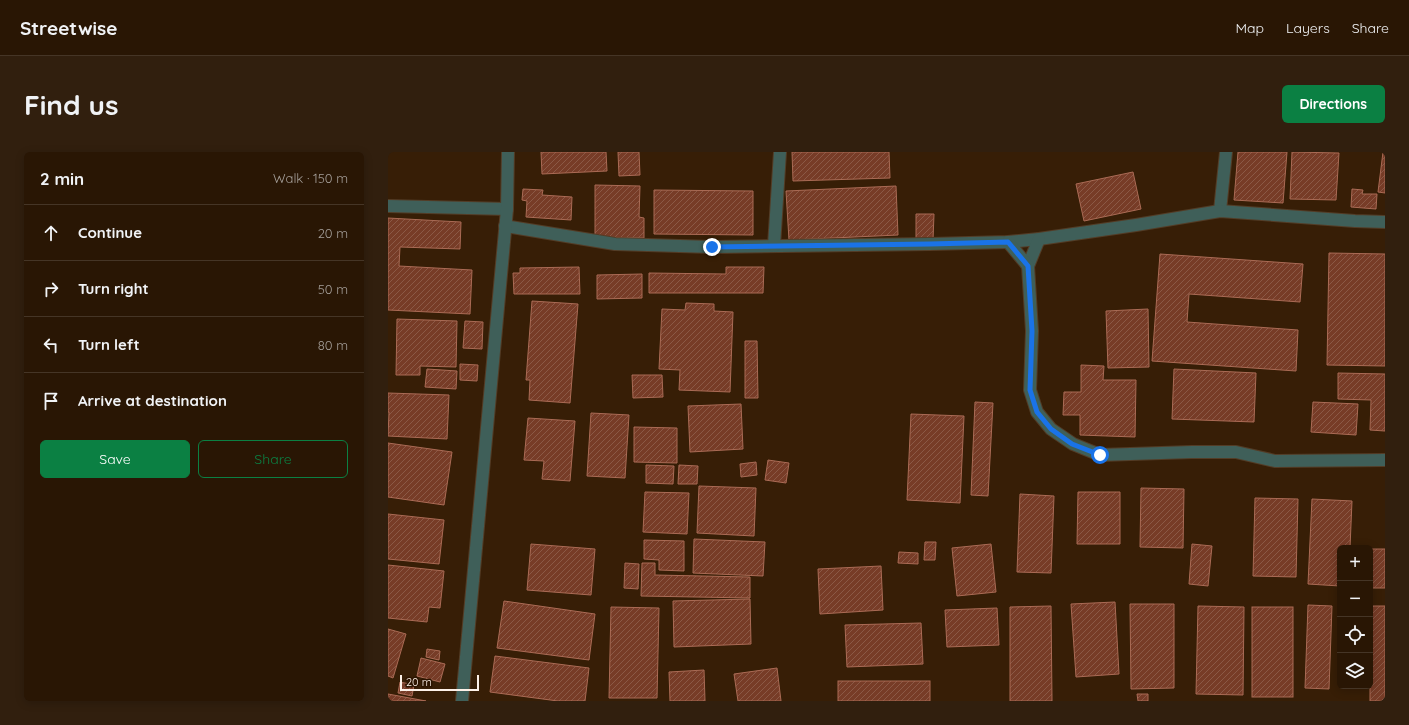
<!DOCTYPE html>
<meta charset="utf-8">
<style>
body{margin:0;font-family:Quicksand,sans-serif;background:#311f0e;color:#f1f3f6}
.controls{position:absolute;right:12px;bottom:12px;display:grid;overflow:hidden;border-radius:6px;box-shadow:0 2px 10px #0003}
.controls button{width:36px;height:36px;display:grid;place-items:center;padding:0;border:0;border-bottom:1px solid #453526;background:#291604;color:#f1f3f6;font:20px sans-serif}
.scale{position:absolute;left:12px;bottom:10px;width:79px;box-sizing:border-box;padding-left:4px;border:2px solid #fef2e9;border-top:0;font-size:11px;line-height:14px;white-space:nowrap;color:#fef2e9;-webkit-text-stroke:3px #2c1400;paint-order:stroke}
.stop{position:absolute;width:12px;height:12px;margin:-9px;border:3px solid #1a73e8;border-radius:50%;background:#fff}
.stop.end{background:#1a73e8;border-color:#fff;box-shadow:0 1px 4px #0008}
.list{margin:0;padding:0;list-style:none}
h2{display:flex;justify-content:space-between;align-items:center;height:52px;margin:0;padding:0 16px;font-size:17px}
h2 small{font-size:13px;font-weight:400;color:#a59f9a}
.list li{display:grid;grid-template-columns:26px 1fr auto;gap:12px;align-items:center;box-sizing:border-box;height:56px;padding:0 16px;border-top:1px solid #453526}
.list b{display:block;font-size:15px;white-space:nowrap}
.list em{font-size:13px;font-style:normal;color:#a59f9a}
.actions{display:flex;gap:8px;padding:12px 16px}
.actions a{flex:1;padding:9px 0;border:1px solid #0b8043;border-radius:6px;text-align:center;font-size:14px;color:#0b8043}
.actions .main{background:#0b8043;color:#fff}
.icon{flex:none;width:22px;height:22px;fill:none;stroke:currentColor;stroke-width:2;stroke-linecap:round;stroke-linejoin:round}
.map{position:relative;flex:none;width:997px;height:549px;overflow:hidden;border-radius:6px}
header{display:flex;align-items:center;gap:24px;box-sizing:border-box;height:56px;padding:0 20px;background:#291604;border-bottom:1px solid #453526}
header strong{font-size:19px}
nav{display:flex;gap:22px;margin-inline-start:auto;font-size:14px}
.intro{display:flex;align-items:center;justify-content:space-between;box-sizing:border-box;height:96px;padding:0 24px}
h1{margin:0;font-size:28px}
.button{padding:10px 18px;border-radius:6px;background:#0b8043;color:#fff;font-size:14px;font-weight:700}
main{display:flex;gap:24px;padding:0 24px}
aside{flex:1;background:#291604;border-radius:6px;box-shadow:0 2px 10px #0003}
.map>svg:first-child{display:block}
</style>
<header>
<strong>Streetwise</strong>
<nav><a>Map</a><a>Layers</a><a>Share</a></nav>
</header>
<div class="intro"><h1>Find us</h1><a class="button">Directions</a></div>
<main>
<aside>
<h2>2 min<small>Walk · 150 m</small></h2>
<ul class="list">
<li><svg class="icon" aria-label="ahead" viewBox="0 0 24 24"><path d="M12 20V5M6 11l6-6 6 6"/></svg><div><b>Continue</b></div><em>20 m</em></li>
<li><svg class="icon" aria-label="right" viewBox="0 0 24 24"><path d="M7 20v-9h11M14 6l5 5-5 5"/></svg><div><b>Turn right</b></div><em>50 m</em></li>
<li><svg class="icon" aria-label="left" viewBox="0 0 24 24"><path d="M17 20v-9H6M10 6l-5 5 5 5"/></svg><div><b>Turn left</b></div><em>80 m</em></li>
<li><svg class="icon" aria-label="arrive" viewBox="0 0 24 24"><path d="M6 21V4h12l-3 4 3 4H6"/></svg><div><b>Arrive at destination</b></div></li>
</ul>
<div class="actions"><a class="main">Save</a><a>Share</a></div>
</aside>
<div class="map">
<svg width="997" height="549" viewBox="0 0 997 549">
<defs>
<pattern id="building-hatch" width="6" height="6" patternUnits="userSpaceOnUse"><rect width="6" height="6" fill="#773c27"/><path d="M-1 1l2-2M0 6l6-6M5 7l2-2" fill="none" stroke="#8b5946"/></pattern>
</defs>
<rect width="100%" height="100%" fill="#371e06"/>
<g fill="url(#building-hatch)" stroke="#ab6b55">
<polygon points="153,0 218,0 219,19 154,22"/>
<polygon points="230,0 251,0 252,23 231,24"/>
<polygon points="404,0 501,0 502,26 405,29"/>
<polygon points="850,0 899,0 895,51 846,48"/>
<polygon points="904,0 951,1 948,48 902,47"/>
<polygon points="995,0 997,0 997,41 990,40"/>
<polygon points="745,20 753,57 696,69 688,32"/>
<polygon points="207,33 252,34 251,65 256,66 256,86 207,85"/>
<polygon points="508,34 510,83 401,88 398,39"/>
<polygon points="135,37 155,38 154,43 184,45 183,68 138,65 139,49 134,48"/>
<polygon points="964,37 975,38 974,42 989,42 988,57 963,55"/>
<polygon points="266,38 365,39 365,83 266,82"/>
<polygon points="528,62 546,62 545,88 528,87"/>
<polygon points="0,66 73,70 72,97 12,95 11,114 84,118 82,162 0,158"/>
<polygon points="941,101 997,102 997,214 939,213"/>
<polygon points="772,102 915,112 912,150 801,142 799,170 910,178 908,219 764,209"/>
<polygon points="191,115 192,142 126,142 125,121 132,121 132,116"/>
<polygon points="338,115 376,115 375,141 261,141 261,121 338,122"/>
<polygon points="254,122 254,146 209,147 209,123"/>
<polygon points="144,149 190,152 182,251 141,248 142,228 138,228"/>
<polygon points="298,151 326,152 326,159 345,160 342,240 291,238 292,218 271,217 274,157 297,158"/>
<polygon points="760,157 761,215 720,216 718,159"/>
<polygon points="9,167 69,169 68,215 32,214 32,223 8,223"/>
<polygon points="77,169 95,170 94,197 75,196"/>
<polygon points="357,189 369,189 370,246 357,246"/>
<polygon points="72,212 90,213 89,229 72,228"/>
<polygon points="693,213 716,214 715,228 748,228 747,285 692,283 692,263 675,263 676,240 693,240"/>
<polygon points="39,217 69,219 68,237 37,235"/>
<polygon points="786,217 868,221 866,270 784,267"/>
<polygon points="950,221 997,222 997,279 982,278 983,248 950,247"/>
<polygon points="244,223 274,223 275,245 245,246"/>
<polygon points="0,241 61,243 59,287 0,284 1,260 0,260"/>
<polygon points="587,250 605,251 600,344 583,343"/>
<polygon points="925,250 970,252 968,283 923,280"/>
<polygon points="353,252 355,297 302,300 300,254"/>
<polygon points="203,261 241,263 237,326 199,324"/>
<polygon points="523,262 576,264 572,351 519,348"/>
<polygon points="140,266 187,269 182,329 154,327 156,309 136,308"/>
<polygon points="246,275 289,276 289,311 246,310"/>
<polygon points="0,291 64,300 56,353 0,345"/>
<polygon points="380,308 401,311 398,331 377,328"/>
<polygon points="368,310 369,323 353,325 352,312"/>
<polygon points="258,313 286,314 285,332 258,331"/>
<polygon points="291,313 310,314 309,332 290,332"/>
<polygon points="311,334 368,336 366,384 309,381"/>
<polygon points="753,336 796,337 795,396 752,395"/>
<polygon points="257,340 301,341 299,382 255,380"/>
<polygon points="690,340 732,340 732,392 689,392"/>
<polygon points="632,342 666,344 663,421 629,420"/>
<polygon points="867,346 910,347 908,425 865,424"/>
<polygon points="924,347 964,349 962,396 966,396 952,396 952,434 920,432"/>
<polygon points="0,362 56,368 51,412 0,407"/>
<polygon points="306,387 377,390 375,424 305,421"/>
<polygon points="256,388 296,389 296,419 271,418 271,408 256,407"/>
<polygon points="537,390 548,390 547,408 536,408"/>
<polygon points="143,392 207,397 203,443 139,438"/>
<polygon points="603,392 608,440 569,444 564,396"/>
<polygon points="804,392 824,394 820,434 801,432"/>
<rect x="982" y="397" width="15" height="39"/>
<polygon points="511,400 530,401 530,412 510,411"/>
<polygon points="237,411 251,412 250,437 236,436"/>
<polygon points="254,411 267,411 267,423 362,425 362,446 253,444"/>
<polygon points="0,413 56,419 52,456 41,455 39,470 0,466"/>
<polygon points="493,414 495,458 432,462 430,417"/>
<polygon points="362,447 363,492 286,495 285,449"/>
<polygon points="116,449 207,462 201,508 109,496"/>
<polygon points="727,450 731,522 688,525 683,452"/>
<polygon points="742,452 786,452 786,536 743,537"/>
<polygon points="920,453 944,454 941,537 917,536"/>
<polygon points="663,454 664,549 622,549 622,455"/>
<polygon points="810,454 856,455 855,543 808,542"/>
<rect x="982" y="454" width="15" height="95"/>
<polygon points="223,455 271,456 269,546 221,546"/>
<rect x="864" y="455" width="41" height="90"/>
<polygon points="609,456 611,493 559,495 557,458"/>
<polygon points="533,471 535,512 459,515 457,473"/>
<polygon points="0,477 18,482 5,526 0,524"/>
<polygon points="39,497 52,499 51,508 38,505"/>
<polygon points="107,504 201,516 197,549 170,549 102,540"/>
<polygon points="33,506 57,512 52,530 29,524"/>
<polygon points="389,516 393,549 350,549 346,522"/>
<polygon points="316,518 317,549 282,549 281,520"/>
<rect x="450" y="529" width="92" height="20"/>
<polygon points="12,530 26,533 24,544 10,541"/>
<polygon points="0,542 38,549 0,549"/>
<polygon points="749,542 760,542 760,549 750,549"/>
</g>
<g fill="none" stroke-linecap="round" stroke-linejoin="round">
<g stroke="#533c26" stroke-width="14">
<g id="street">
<polyline points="0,54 119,57"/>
<polyline points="832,59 838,0"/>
<polyline points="117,74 227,92 324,95 542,92 620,90 651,87 748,73 832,59 967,69 997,70"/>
<polyline points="651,87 640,114 644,179 642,238 649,260 663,277 685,292 712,303 804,300 848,300 887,309 997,308"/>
<polyline points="620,90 640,114"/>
<polyline points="386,94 392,0"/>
<polyline points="74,549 119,57 120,0"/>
</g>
</g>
<use href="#street" stroke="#3f5f59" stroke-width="12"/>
</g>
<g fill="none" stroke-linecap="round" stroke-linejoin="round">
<polyline stroke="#1a73e8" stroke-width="5" points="324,95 542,92 620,90 640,114 644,179 642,238 649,260 663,277 684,292 712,303"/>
</g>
</svg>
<div class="controls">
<button>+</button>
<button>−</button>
<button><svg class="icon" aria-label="locate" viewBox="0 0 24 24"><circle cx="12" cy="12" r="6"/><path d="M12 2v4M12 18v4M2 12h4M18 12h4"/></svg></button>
<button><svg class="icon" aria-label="layers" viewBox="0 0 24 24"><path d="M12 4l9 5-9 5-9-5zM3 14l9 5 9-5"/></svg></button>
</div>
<div class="scale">20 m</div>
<div class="stop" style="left:712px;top:303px"></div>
<div class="stop end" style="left:324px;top:95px"></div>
</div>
</main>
